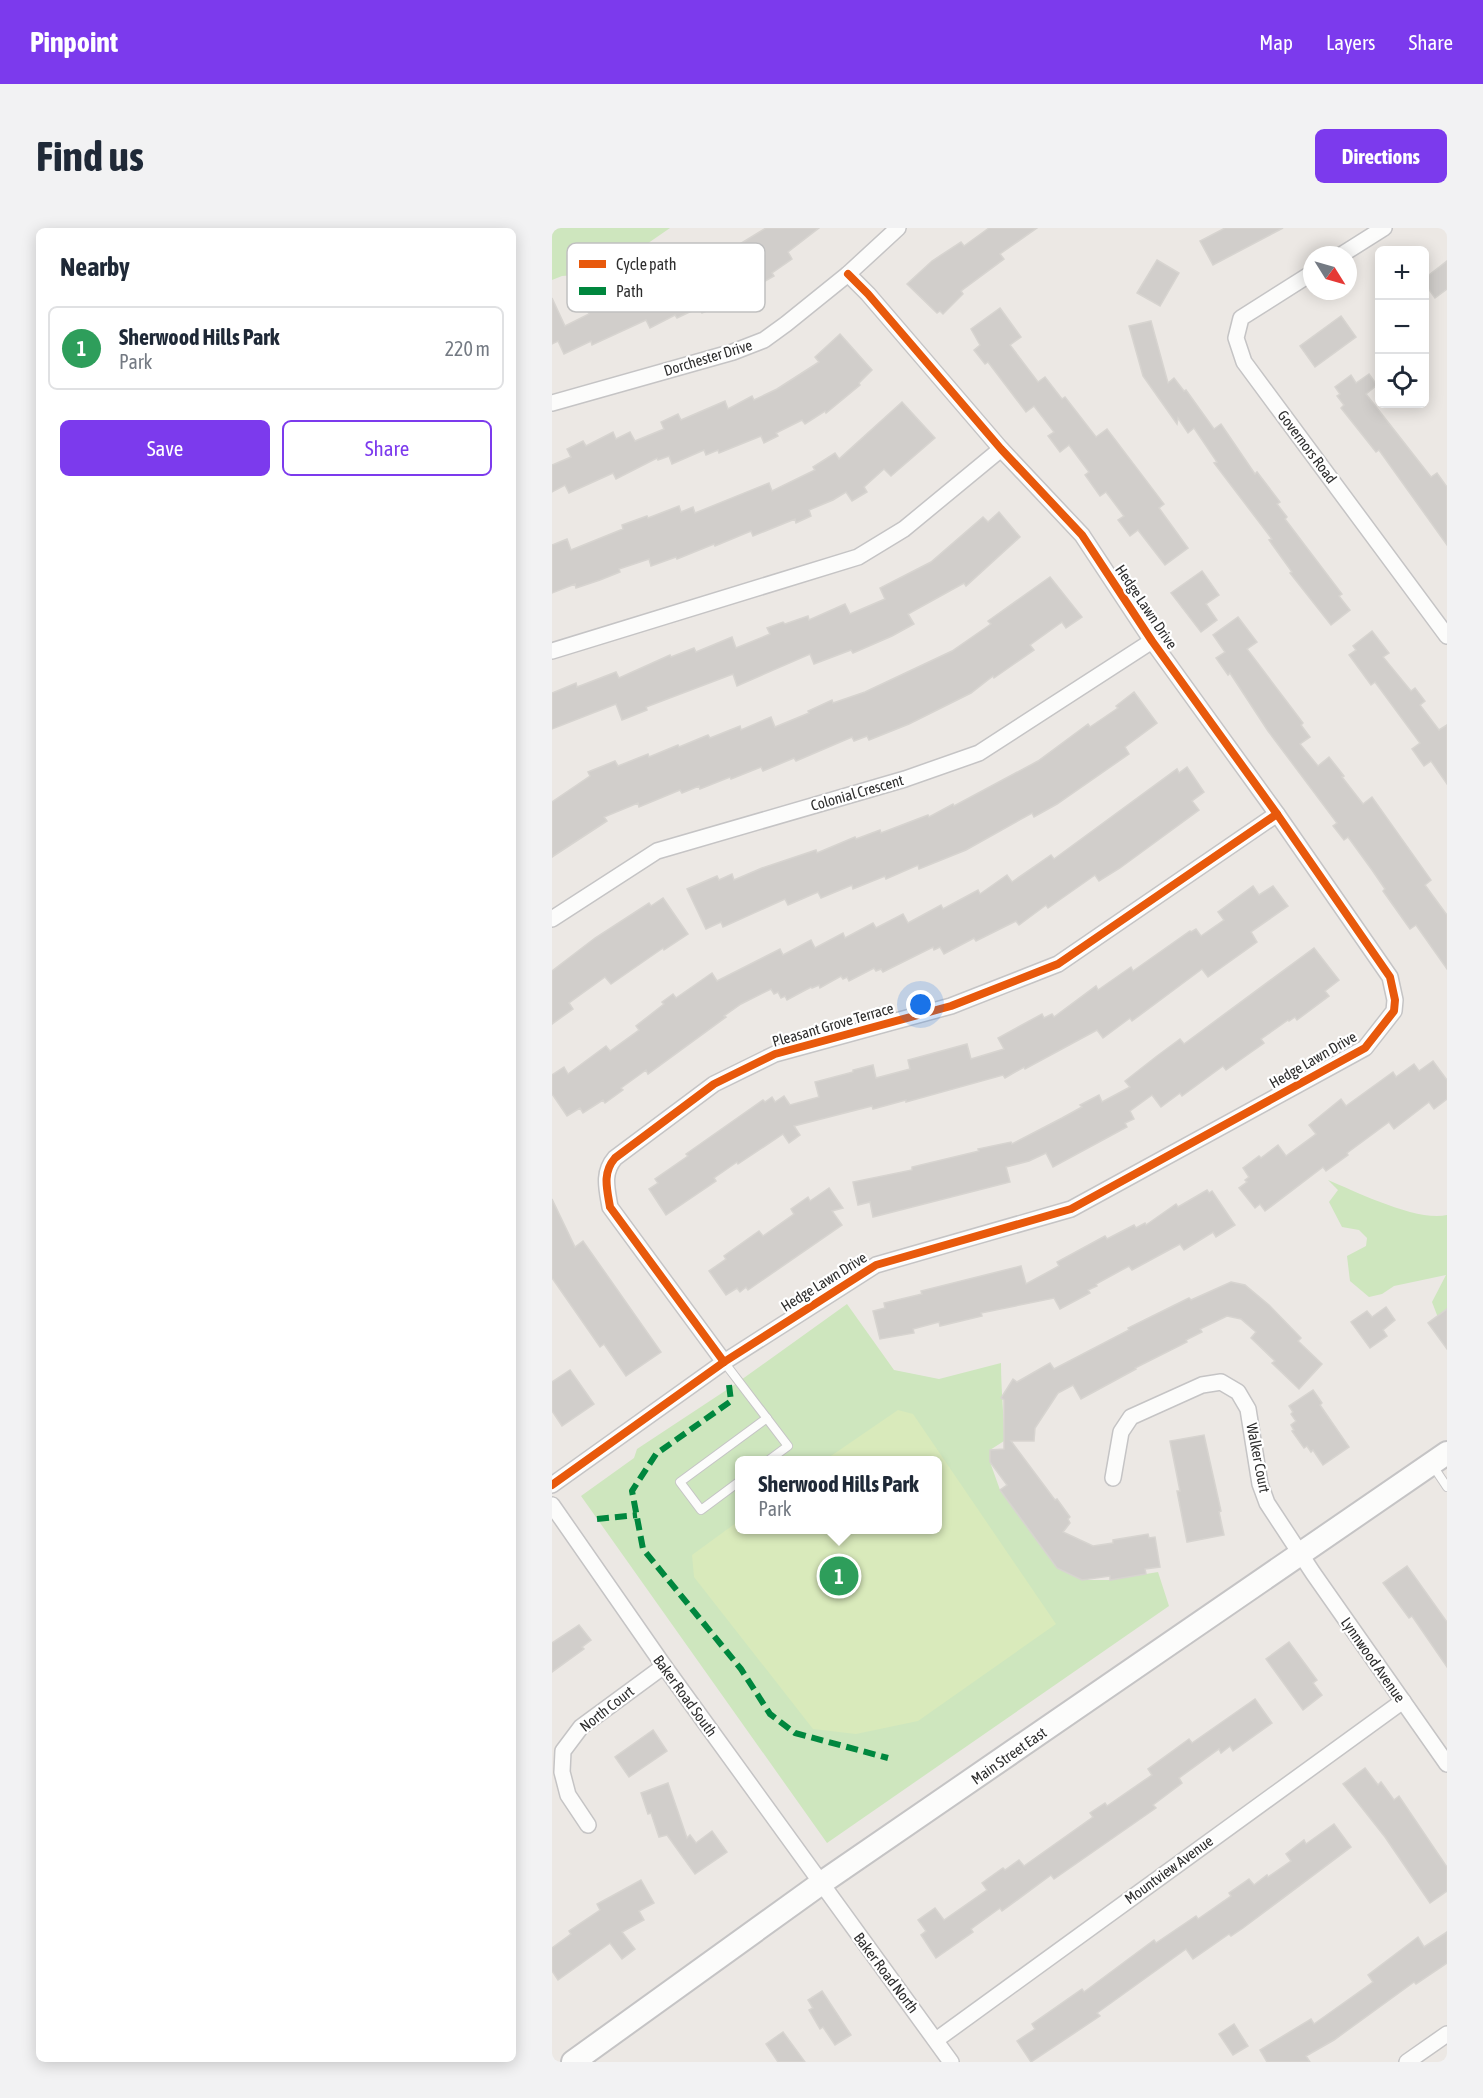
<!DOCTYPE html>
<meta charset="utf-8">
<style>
body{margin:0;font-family:"Asap Condensed",sans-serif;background:#f2f2f3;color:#1f2937}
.controls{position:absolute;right:18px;top:18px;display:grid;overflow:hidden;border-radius:9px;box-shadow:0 3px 15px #0003}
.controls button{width:54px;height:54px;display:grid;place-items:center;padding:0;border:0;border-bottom:2px solid #e0e1e3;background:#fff;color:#1f2937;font:30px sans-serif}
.compass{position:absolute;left:751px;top:18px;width:54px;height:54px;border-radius:50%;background:#fff;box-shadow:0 3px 15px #0003;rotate:127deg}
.you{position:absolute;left:369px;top:777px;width:21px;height:21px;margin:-15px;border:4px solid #fff;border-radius:50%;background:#1a73e8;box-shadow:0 0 0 9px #1a73e833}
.badge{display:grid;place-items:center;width:39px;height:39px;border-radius:50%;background:#7c3aed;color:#fff;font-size:20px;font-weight:700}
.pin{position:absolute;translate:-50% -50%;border:3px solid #fff;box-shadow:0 2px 6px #0006}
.popup{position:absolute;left:183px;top:1228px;width:207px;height:78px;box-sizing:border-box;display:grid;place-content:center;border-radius:9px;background:#fff;filter:drop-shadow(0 2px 4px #0005);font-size:20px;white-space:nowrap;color:#747a83}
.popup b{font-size:22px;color:#1f2937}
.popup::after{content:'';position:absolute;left:50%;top:100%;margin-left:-12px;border:12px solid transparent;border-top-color:#fff}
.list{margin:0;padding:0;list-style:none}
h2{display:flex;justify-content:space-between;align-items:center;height:78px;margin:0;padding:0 24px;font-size:26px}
h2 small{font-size:20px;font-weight:400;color:#747a83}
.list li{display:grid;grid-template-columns:39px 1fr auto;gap:18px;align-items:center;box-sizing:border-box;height:84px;margin:0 12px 12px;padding:0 12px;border:2px solid #e0e1e3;border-radius:9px}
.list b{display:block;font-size:22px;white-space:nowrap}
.list p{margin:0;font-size:20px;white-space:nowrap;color:#747a83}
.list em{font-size:20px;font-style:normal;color:#747a83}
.actions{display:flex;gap:12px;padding:18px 24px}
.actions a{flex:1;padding:14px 0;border:2px solid #7c3aed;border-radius:9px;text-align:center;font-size:21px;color:#7c3aed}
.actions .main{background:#7c3aed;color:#fff}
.icon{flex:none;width:33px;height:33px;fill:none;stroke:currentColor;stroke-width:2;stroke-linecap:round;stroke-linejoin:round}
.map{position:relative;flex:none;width:895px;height:1834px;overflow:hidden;border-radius:9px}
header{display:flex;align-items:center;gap:36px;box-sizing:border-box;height:84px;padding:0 30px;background:#7c3aed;color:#fff}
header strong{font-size:28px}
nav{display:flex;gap:33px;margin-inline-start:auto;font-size:21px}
.intro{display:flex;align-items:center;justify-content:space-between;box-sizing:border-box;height:144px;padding:0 36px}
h1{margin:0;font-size:42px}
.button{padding:15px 27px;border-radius:9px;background:#7c3aed;color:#fff;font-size:21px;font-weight:700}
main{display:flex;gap:36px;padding:0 36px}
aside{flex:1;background:#fff;border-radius:9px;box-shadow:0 3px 15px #0003}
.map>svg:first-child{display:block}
</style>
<header>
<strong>Pinpoint</strong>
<nav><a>Map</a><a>Layers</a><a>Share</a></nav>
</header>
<div class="intro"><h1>Find us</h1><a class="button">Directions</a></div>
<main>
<aside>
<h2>Nearby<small></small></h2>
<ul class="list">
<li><span class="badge" style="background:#2e9e5b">1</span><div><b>Sherwood Hills Park</b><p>Park</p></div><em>220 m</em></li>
</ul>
<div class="actions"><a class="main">Save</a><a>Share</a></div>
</aside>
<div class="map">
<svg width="895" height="1834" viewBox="0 0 895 1834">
<rect width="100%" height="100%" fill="#ece8e4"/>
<g fill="#cee6be" fill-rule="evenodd">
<polygon points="0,0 118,0 53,45 10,48 0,52"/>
<path d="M 776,952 C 805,964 865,994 895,987 L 895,1100 L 890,1100 L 880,1074 L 894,1047 L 842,1058 L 830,1066 L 817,1069 L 798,1053 L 795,1028 L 814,1018 L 815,1010 L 807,1002 L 790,999 L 777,974 L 786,962 Z"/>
<path d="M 295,1076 L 342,1142 L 387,1151 L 449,1135 C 449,1162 452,1186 452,1213 L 438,1222 L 438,1234 L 448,1262 L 505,1340 L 530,1352 L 558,1352 L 606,1344 L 617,1378 L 275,1615 L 29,1268 L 82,1230 L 85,1221 L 182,1157 ZM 188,1232 L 386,1232 L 386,1302 L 188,1302 Z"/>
</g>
<polygon fill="#d9eabb" points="346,1182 361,1186 504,1396 366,1493 304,1506 261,1501 142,1349 140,1327 188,1292 188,1302 386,1302 386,1232 273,1232"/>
<g fill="#d1cecb" stroke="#d7d4d0" stroke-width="1.5">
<polygon points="214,0 267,0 236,24 240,31 220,45 222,48 203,59 199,54 166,69 169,77 150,85 148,79 125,90 123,87 98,100 94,92 40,117 39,113 12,126 6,113 0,116 0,70 13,98 37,86 33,76 47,70 49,72 65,65 70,74 151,33 183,19"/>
<polygon points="437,0 485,0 448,26 452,31 409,63 411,66 391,86 388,83 385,85 355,56 380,33 409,14 412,18"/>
<polygon points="673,0 731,0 661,37 648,13"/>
<polygon points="605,32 627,45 608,78 585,65"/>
<polygon points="895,33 895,61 883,70 873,56 873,50"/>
<polygon points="448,80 469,109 458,117 486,154 493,149 510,171 513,169 544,209 555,201 612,276 607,280 636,320 613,337 586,302 578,308 566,292 572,288 554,264 548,268 533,247 537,244 517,217 508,224 496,208 502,204 482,178 474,184 436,134 433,136 422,122 428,117 419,101"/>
<polygon points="789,88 804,109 763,139 748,118"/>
<polygon points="599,93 616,155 622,150 632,163 634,162 662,201 669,196 703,246 705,244 728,274 725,276 735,289 733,291 790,366 787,368 798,382 779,397 738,345 740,344 717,312 720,311 662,235 665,234 642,200 636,205 626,190 625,196 591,148 577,98"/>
<polygon points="288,106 320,142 307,155 308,157 274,185 273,183 253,196 250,192 224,205 226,208 212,215 209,208 167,225 166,222 154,227 152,222 120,236 117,228 106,232 105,230 64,251 61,245 17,265 13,257 0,264 0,237 19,229 15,221 31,213 34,218 61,204 64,211 78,204 83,213 112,201 109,194 126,186 129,192 173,173 176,181 200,168 202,172 225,161 267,134 263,129"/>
<polygon points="817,146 825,157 814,166 879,249 885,245 895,259 895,317 827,222 824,224 789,180 792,177 785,168 788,166 783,159 799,147 804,155"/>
<polygon points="350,174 383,210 339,248 332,241 312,259 315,264 300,273 294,264 281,272 257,282 259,288 244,295 243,291 201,308 199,303 163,318 162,316 125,331 124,329 99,338 97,331 67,341 68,344 48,352 24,360 23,356 0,365 0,317 15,311 19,322 71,301 70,297 95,288 96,290 127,278 129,284 141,279 143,285 217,255 220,263 263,242 261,239 283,225 287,231"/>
<polygon points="447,284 468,309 414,358 412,355 356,386 362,396 340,408 301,425 299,422 262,436 258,426 185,458 181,446 94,479 95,482 70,492 64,476 0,501 0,465 24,455 25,459 64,444 67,450 118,427 119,429 142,420 144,424 180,409 184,420 218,406 215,400 231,394 233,396 256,388 257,392 293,376 298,386 333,371 328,360 379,334 431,289 436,294"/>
<polygon points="650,343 667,367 654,376 665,392 649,404 619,365"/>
<polygon points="498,349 530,389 514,400 510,394 478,417 482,422 442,450 441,448 419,465 357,496 317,512 315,508 302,513 300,509 244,533 242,530 211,543 209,539 179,551 178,549 148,561 147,558 130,565 128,562 87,579 86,575 52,589 55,593 0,629 0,574 38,548 36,544 63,533 66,538 96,526 97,529 126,517 127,519 156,507 158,510 188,498 189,502 219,489 223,499 257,485 256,483 280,472 281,475 313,464 400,423 439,396 436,393"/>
<polygon points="686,389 705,414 695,421 751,495 749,497 758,509 748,516 766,538 777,529 792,548 790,549 811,576 820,569 879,652 873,657 895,687 895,741 864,697 858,701 831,663 833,661 820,642 796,609 792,612 781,598 785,595 716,503 678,445 676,447 664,430 673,424 661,407"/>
<polygon points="820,403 837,425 831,429 859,463 863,460 873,473 868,477 887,502 895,497 895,556 879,533 872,538 860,521 868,515 823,454 819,457 797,427 804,422 801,418"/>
<polygon points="582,464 605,495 573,519 577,526 505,576 482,589 480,585 414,622 367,641 366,637 334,651 333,648 301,661 300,657 269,670 266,664 236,677 233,671 171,699 169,694 154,701 135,661 165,648 167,652 180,646 182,652 210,640 264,622 265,625 303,609 304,611 328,602 329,605 376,587 377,589 401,576 402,578 486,533 536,496 538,499 566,480 564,478"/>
<polygon points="635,539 652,564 640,573 647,582 568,640 547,653 543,647 496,680 494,677 467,697 464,693 424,713 422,710 392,726 388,719 382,722 381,719 331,744 329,741 324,743 322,740 297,753 295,749 291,751 289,748 268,760 267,757 260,760 259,759 235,772 233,768 229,770 226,764 222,766 219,761 189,776 172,788 174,789 96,846 94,842 69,860 71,862 53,875 51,872 31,885 28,880 15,888 0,866 0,847 12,839 16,846 54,818 58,823 87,802 84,798 112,776 110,774 121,766 124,770 160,745 165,753 228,721 231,727 259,712 263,720 291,705 293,710 321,695 324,700 351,686 356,695 389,677 391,681 426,662 428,666 455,647 460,654 499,627 502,631 625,541 627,545"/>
<polygon points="701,658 707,667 721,658 736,678 699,704 705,714 656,749 650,741 580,793 578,790 551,810 545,802 473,841 472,839 453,850 451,847 354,874 354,872 321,881 320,878 242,898 248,907 237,915 231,906 186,936 185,934 162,950 164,953 114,987 97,961 106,955 103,951 136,928 134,926 211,872 213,874 220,869 223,874 232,868 238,877 267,869 263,854 301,844 301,842 321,837 324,850 358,841 356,832 415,816 419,831 452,821 446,810 490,786 492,790 500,786 502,789 544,758 546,762 579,739 581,743 638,703 639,704 644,701 649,708 672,692 666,684"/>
<polygon points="111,670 136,706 112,722 111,720 59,756 53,749 17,775 21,781 0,796 0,743 43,710 97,675 99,678"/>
<polygon points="762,720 787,752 773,763 777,768 745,792 743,789 737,793 736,792 709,811 712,815 698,825 674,842 671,838 630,868 628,865 609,879 600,867 578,883 582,891 573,895 575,899 501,939 494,925 477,933 454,939 458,954 321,989 318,974 306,977 301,954 360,942 360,939 427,923 426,921 459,914 460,916 510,890 530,879 528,877 547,867 550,874 578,859 573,853 605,828 628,811 632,816"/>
<polygon points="881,833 895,852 895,871 882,881 877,874 842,901 837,894 795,925 796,927 774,943 771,939 713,983 708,976 703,980 687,960 695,954 693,952 697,949 691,940 707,928 709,930 726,917 734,928 764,906 757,897 789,871 794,878 841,844 844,849 862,836 867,843"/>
<polygon points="277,960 291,980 280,983 290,997 196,1062 194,1059 188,1064 185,1060 174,1067 157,1043 174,1031 172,1028 207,1003 211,1008 242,986 239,981 256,969 258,973"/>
<polygon points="655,962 657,965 660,963 683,997 664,1009 661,1004 632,1022 628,1016 580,1042 577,1038 544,1056 545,1058 536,1062 538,1065 508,1081 502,1070 429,1085 430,1088 388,1098 387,1094 361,1101 362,1105 328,1111 321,1083 333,1080 332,1075 370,1066 369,1063 469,1038 474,1056 507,1038 505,1034 553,1008 555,1011 582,997 584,1000 593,995 594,997 624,976 626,979"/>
<polygon points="0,971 23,1019 31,1013 109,1124 74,1148 52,1116 48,1119 0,1050"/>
<polygon points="679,1054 693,1057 717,1077 749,1110 746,1113 770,1136 747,1161 720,1135 723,1133 699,1110 704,1104 689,1091 675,1088 648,1101 650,1104 634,1112 635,1114 583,1140 584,1141 529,1171 521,1157 506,1165 483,1200 482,1213 459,1213 503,1272 505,1271 518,1289 516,1291 518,1295 511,1304 541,1318 561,1315 561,1312 596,1306 597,1310 603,1309 608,1339 593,1341 594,1346 558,1352 558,1348 530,1352 505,1340 448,1262 455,1257 438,1234 438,1222 452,1221 452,1172 449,1170 461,1151 465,1154 498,1135 502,1141 577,1102 576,1100 637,1070 639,1072"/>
<polygon points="834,1079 843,1092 831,1102 835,1108 818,1120 799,1094 815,1083 820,1089"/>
<polygon points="895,1081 895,1121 876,1095"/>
<polygon points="18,1142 42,1176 10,1198 0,1183 0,1154"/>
<polygon points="761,1162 770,1175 768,1177 797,1219 771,1237 761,1222 759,1224 755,1218 752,1220 740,1203 742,1202 739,1197 744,1193 739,1186 741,1184 737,1178"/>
<polygon points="652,1207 669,1283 667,1284 672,1307 635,1314 625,1263 628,1263 618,1213"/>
<polygon points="855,1338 895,1394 895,1439 860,1388 857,1390 831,1355"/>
<polygon points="27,1397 39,1412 30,1419 32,1421 0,1444 0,1415"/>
<polygon points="737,1414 765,1452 761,1455 770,1467 751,1482 714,1431"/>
<polygon points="703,1471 720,1495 681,1523 678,1518 669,1525 667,1521 627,1550 630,1555 601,1577 604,1580 502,1651 499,1647 450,1683 448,1680 419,1701 421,1704 384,1730 369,1707 374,1703 366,1692 383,1680 392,1692 435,1662 430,1655 451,1640 453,1642 467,1632 472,1638 541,1589 538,1585 553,1575 555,1578 600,1547 596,1541 637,1511 640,1515"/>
<polygon points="101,1502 115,1523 77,1549 63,1529"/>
<polygon points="813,1540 826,1557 829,1554 842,1572 847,1568 895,1639 895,1663 878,1675 833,1609 791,1556"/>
<polygon points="116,1555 135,1610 138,1607 144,1615 160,1603 175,1624 143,1646 115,1607 107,1609 99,1585 96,1586 89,1565"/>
<polygon points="782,1596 799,1619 691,1700 679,1708 677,1706 641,1731 634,1721 545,1785 548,1788 479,1834 465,1813 483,1801 480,1796 530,1761 532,1764 602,1712 604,1715 644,1688 646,1691 679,1668 677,1665 697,1651 702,1657 715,1647 716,1649 739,1633 734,1626 752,1612 754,1616"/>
<polygon points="89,1652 102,1675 87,1683 92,1692 70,1704 83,1721 70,1731 58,1715 6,1752 0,1743 0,1720 19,1706 17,1703 48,1682 45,1676"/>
<polygon points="895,1704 895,1735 864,1756 862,1754 782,1812 754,1828 758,1834 715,1834 708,1822 759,1791 762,1796 821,1754 816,1747 866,1709 872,1719"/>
<polygon points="270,1763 299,1807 283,1817 271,1799 268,1801 257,1782 261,1780 256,1772"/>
<polygon points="682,1796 696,1818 681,1827 667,1806"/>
<polygon points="231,1804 253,1834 226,1834 214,1816"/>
</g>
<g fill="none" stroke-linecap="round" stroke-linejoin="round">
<g stroke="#c5c4c5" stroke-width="10">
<g id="service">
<polyline points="172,1134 236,1218 217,1232"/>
<polyline points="881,1238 895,1259"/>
<polyline points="188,1253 149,1282 128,1254 215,1190"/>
</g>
</g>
<g stroke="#c5c4c5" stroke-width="18">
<g id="minor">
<polyline points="789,27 832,0"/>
<polyline points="760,45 689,90 684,110 692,134 895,408"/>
<polyline points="0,175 181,124 212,112 234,96 296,46 346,0"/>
<polyline points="0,423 306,329 352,301 449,221"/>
<polyline points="0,691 105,623 353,551 427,525 600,413"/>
<path d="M 172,1134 L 58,979 C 55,961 50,945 63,930 L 162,856 L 223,826 L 399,778 L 506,736 L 725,586"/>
<polyline points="561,1250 569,1204 579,1189 650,1157 669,1154 686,1164 696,1181 708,1256 715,1275 761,1345 895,1536"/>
<polyline points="0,1257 172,1134 324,1037 519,981 813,820 842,783 843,772 838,749 725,586 600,413 530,307 449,221 316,66 296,46"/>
<polyline points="0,1277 112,1438 399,1834"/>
<polyline points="36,1597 16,1567 10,1544 11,1523 29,1499 112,1438"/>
<polyline points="384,1812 851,1473"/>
<polyline points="855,1834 895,1806"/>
</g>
</g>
<g stroke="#c5c4c5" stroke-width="26">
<polyline id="secondary" points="21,1834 268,1656 895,1225"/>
</g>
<use href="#service" stroke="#fcfcfb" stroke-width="8"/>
<use href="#minor" stroke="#fcfcfb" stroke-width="15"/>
<use href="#secondary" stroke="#fcfcfb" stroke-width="22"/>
<g stroke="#00873e" stroke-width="6" stroke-dasharray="12 6" stroke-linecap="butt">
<polyline points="177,1157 179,1173 104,1226 80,1263 91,1321 189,1441 218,1486 243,1505 336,1530"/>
<polyline points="45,1291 85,1287"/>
</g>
<g stroke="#fff" stroke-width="11">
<g id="cycleway">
<path d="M 172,1134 L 58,979 C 55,961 50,945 63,930 L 162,856 L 223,826 L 399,778 L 506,736 L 725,586"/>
<polyline points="0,1257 172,1134 324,1037 519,981 813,820 842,783 843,772 838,749 725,586 600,413 530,307 449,221 316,66 296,46"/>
</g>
</g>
<use href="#cycleway" stroke="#e8590c" stroke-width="8"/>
</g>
<g text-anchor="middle" stroke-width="4.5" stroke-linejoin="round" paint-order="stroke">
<g font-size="15" fill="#2e2e2e" stroke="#fff">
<text transform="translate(156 130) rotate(-17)" y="5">Dorchester Drive</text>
<text transform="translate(755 219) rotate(53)" y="5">Governors Road</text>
<text transform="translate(594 379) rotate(56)" y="5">Hedge Lawn Drive</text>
<text transform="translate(305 565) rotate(-16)" y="5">Colonial Crescent</text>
<text transform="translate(281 797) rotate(-16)" y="5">Pleasant Grove Terrace</text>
<text transform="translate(761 832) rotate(-30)" y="5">Hedge Lawn Drive</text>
<text transform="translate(272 1054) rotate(-32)" y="5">Hedge Lawn Drive</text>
<text transform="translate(706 1230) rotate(79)" y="5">Walker Court</text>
<text transform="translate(821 1432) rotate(55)" y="5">Lynnwood Avenue</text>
<text transform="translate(133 1468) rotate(54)" y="5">Baker Road South</text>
<text transform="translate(55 1481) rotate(-38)" y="5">North Court</text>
<text transform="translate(457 1528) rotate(-35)" y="5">Main Street East</text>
<text transform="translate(617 1642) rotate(-36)" y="5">Mountview Avenue</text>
<text transform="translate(334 1745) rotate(53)" y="5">Baker Road North</text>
</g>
</g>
<rect x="15" y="15" width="198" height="69" rx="9" fill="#fff" stroke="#c0c0c0" stroke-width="1.5"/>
<rect x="27" y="32" width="27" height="8" fill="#e8590c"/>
<rect x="27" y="59" width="27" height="8" fill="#00873e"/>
<g font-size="16" fill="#2e2e2e">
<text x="64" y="42">Cycle path</text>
<text x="64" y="69">Path</text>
</g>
</svg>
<div class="controls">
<button>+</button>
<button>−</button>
<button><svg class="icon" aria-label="locate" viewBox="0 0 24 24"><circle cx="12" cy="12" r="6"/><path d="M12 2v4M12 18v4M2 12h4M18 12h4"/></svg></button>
</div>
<svg class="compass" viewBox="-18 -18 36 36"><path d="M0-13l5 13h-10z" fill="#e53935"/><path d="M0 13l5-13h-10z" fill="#747a83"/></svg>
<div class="you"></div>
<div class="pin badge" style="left:287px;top:1348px;background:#2e9e5b">1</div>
<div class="popup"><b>Sherwood Hills Park</b>Park</div>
</div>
</main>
